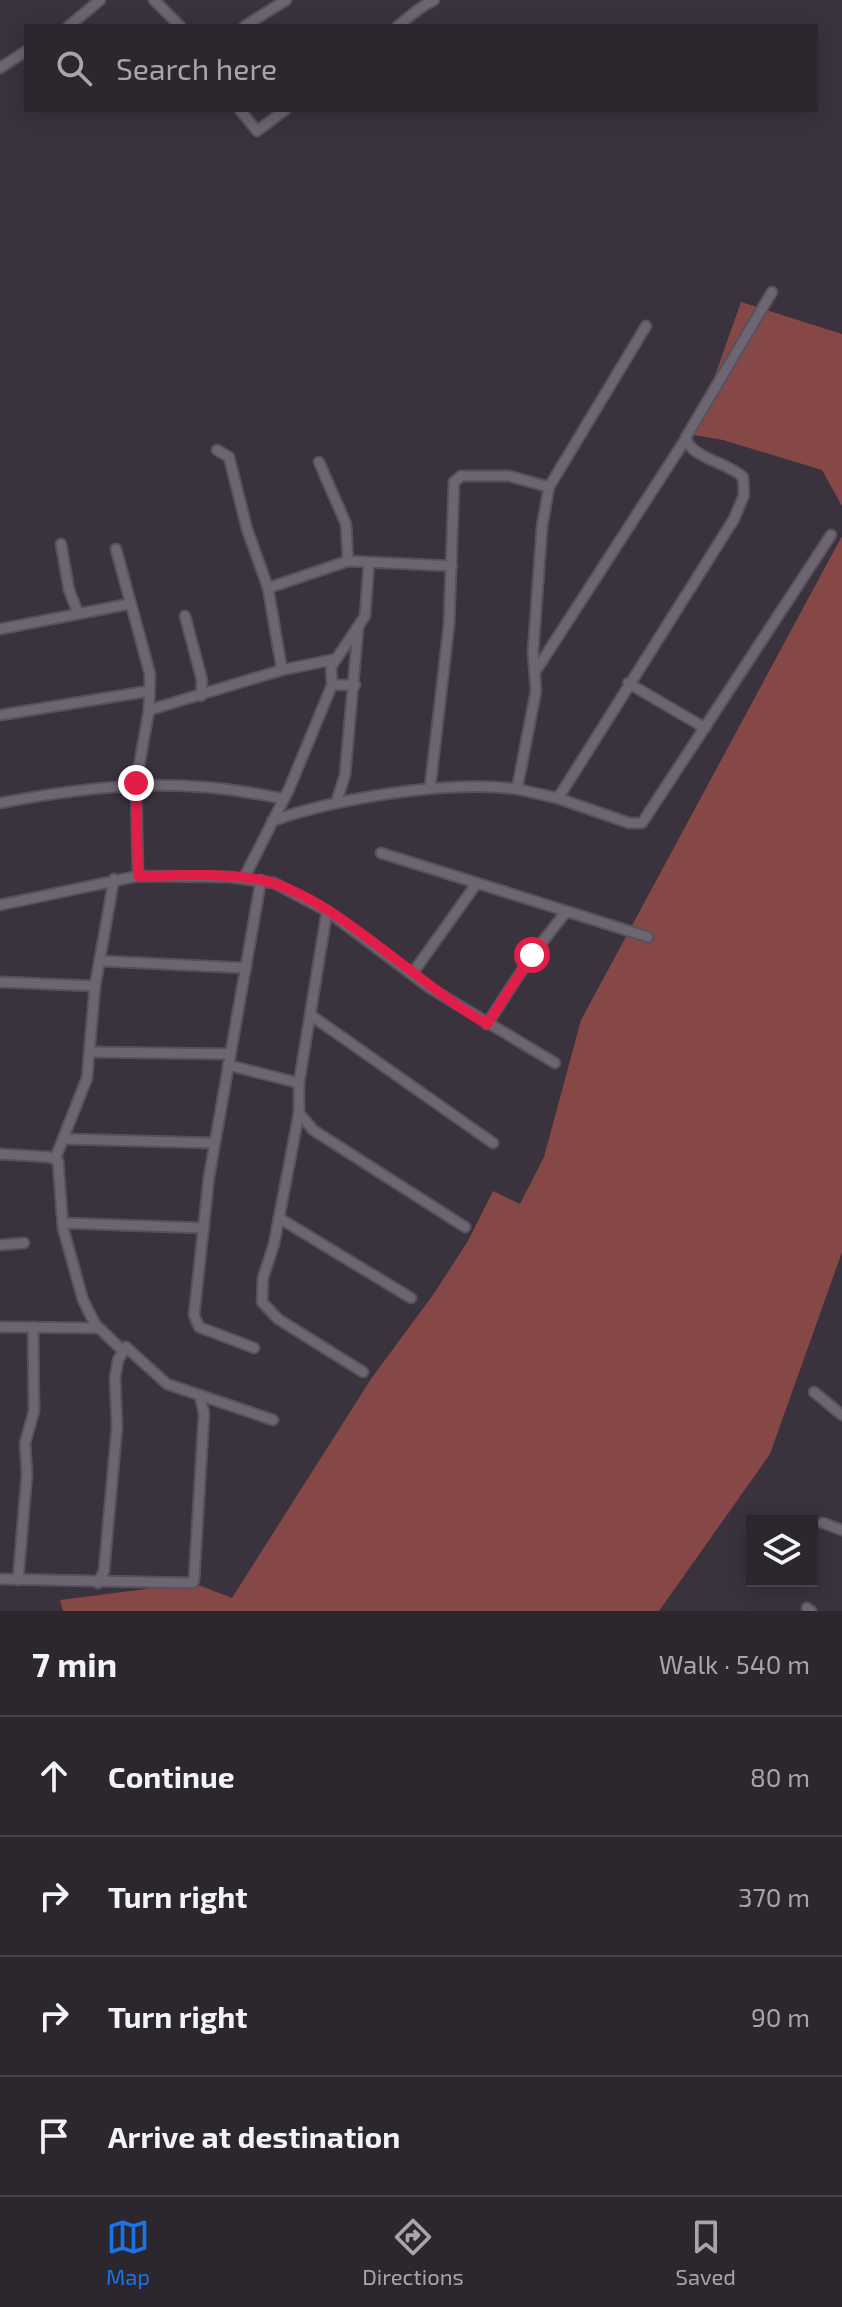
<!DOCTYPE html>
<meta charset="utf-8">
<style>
body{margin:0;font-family:"Exo 2",sans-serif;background:#342e36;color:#f1f3f6}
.controls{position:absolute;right:24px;bottom:24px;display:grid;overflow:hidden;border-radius:0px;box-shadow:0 4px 20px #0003}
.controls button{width:72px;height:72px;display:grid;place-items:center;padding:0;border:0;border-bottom:2px solid #48434a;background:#2c262e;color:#f1f3f6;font:40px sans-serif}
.stop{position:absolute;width:24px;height:24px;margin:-18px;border:6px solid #e11d48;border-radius:50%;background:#fff}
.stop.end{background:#e11d48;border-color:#fff;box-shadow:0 2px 8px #0008}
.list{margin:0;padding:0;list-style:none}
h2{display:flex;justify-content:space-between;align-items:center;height:104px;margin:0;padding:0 32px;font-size:34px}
h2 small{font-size:26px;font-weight:400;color:#a6a5aa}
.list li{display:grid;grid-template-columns:52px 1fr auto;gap:24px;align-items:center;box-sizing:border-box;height:120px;padding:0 32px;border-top:2px solid #48434a}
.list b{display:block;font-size:30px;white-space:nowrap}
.list em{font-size:26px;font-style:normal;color:#a6a5aa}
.icon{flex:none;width:44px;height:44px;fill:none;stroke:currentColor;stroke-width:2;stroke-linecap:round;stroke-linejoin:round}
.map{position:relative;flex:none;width:842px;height:1611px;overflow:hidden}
.search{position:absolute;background:#2c262e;box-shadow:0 4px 20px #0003;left:24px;right:24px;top:24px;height:88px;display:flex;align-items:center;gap:20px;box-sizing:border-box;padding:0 28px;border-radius:0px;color:#a6a5aa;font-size:30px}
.sheet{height:584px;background:#2c262e}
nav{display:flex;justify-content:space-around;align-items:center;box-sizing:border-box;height:112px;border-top:2px solid #48434a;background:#2c262e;font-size:22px;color:#a6a5aa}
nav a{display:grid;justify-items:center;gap:4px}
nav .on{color:#1a73e8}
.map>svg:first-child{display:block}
</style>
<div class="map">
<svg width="842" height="1611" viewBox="0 0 842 1611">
<rect width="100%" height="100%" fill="#3a333e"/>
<g fill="#864847">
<polygon points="741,302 842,334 842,506 822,470 723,440 694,435"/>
<polygon points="842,536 842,1252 770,1454 659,1611 63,1611 60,1600 193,1583 232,1598 371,1379 435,1292 468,1241 493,1191 520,1204 544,1157 581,1020"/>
</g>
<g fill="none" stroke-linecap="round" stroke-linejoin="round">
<g stroke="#57515b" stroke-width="13">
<g id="minor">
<polyline points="154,0 180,26"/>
<polyline points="69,26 100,0"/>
<polyline points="245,26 286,0"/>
<path d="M 398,26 C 410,16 421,6 434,0"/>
<polyline points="0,68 26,51"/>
<polyline points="240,110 257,131 285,110"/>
<polyline points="217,450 229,457 247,529 268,588"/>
<polyline points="319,462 346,524 348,561"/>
<polyline points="61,544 69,590 78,613"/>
<polyline points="116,549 150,674 149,710 136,783 138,876"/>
<polyline points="185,616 202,680 201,696"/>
<polyline points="0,629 129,604"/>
<polyline points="282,670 336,659"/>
<polyline points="535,672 685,440"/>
<polyline points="628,683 705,728"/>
<polyline points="332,685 355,685"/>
<polyline points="149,710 282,670 268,588 348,561 452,566"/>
<polyline points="0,715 149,691"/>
<polyline points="430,788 449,625 454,482 461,476 509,476 549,487"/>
<path d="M 517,789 L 557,798 L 562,792 L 734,519 L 744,495 L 743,477 C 729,463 688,457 686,437 L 772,292"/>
<polyline points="557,798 629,823 642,823 831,535"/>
<path d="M 0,803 C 100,784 183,777 284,799"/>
<polyline points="336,803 345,775 358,629"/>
<path d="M 272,821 C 337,798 449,780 517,789 L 536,691 L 533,652 L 542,527 L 549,487 L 646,326"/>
<polyline points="381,853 477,883 412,974"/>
<polyline points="244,878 289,789 332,685 331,667 365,616 369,563"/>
<polyline points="477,883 648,937"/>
<polyline points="0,905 138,876 229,877 274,883 327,911 430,988 555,1063"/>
<polyline points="327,911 299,1083 299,1113 274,1244 263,1278 262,1302 278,1319 363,1372"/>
<polyline points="102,961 246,968"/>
<polyline points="0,982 95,986"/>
<polyline points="312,1016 493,1143"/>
<polyline points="487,1024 532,955 566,912"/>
<polyline points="91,1052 229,1054"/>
<polyline points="228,1065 299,1083"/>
<polyline points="299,1113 313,1130 465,1227"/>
<polyline points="66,1139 214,1143"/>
<polyline points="0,1154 49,1157 58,1161 63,1228 83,1300 95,1324 122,1350 126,1347 118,1360 115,1378 117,1427 104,1571 98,1583"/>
<polyline points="55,1159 87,1078 95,986 114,879"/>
<polyline points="279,1218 411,1298"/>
<polyline points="63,1223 204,1228"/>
<polyline points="0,1245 24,1243"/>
<polyline points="0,1327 98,1328"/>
<polyline points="126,1347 167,1384 273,1420"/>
<polyline points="254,1348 199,1327 194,1315 209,1177 261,880"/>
<polyline points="814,1392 842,1415"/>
<polyline points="823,1523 842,1530"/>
<polyline points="0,1579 193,1583"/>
<polyline points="18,1580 27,1474 25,1443 34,1411 33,1327"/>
<polyline points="194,1580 204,1414 200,1396"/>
<polyline points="807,1608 811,1611"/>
</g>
</g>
<use href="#minor" stroke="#6d6572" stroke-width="9"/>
</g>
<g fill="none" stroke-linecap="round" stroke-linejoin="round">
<path stroke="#e11d48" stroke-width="10" d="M 136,783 L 138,876 C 178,876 221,872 261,880 C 331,894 420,987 487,1024 L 532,955"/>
</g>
</svg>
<div class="controls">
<button><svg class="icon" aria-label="layers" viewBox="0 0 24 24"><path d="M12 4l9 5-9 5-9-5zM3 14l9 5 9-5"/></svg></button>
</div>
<div class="stop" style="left:532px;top:955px"></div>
<div class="stop end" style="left:136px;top:783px"></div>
<div class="search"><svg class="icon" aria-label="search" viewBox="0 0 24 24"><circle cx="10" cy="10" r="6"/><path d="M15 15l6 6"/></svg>Search here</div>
</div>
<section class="sheet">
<h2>7 min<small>Walk · 540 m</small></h2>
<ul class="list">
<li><svg class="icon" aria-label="ahead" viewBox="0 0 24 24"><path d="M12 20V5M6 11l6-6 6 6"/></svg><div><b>Continue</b></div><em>80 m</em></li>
<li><svg class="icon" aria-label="right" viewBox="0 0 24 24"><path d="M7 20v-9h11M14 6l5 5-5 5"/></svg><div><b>Turn right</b></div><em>370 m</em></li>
<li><svg class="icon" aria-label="right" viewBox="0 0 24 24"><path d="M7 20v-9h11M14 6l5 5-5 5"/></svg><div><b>Turn right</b></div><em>90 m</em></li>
<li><svg class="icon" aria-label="arrive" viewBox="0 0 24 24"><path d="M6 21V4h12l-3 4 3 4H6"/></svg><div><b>Arrive at destination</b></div></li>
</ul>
</section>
<nav>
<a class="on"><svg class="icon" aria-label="map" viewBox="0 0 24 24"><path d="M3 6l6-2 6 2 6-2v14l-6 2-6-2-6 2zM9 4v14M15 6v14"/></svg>Map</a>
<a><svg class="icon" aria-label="directions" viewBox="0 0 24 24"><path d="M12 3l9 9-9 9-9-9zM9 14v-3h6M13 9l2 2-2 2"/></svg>Directions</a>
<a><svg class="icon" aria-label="saved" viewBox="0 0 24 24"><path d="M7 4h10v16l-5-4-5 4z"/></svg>Saved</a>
</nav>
